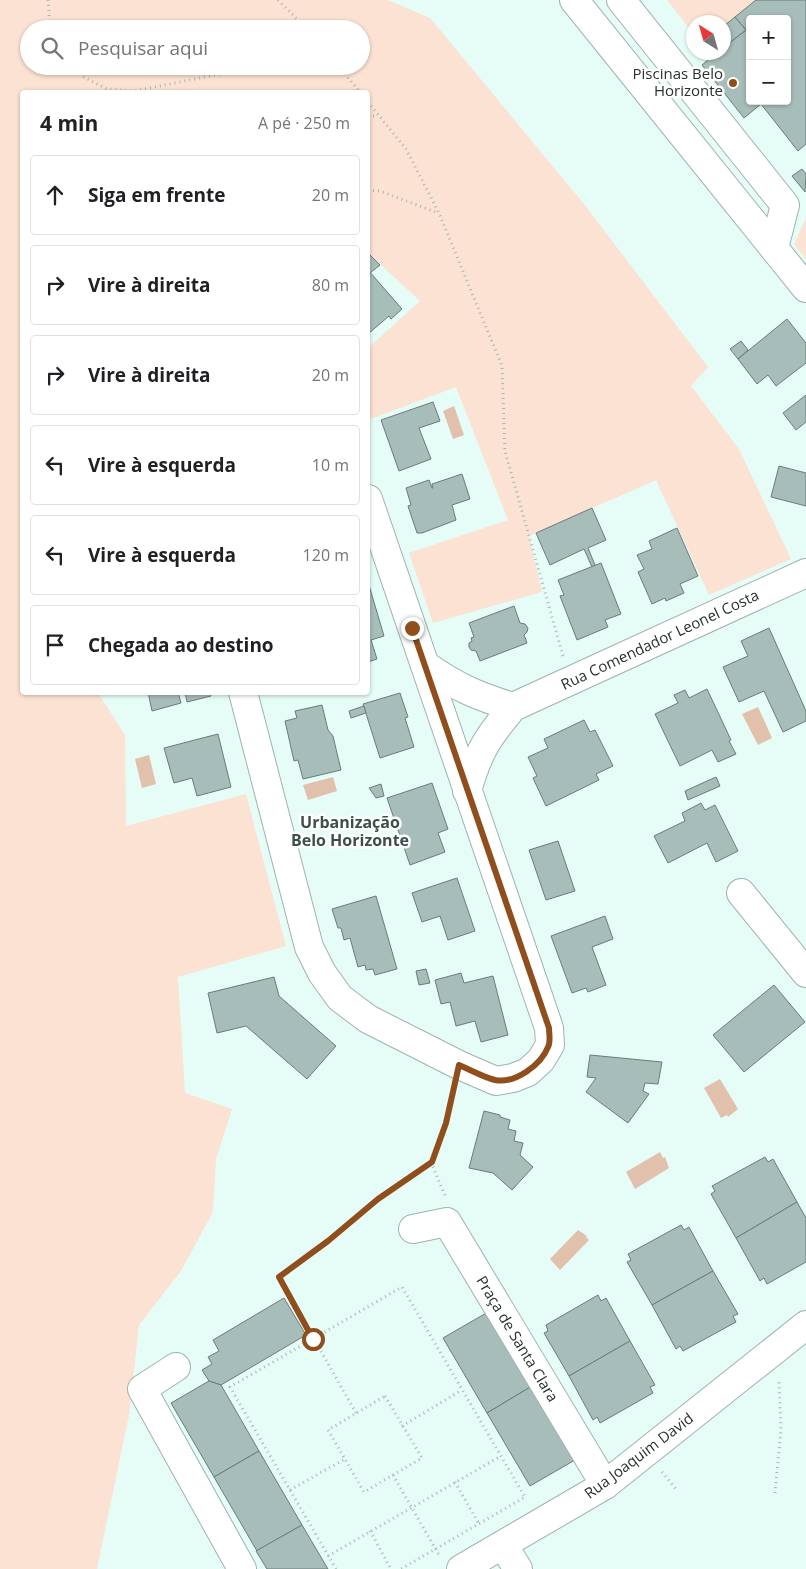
<!DOCTYPE html>
<html lang="pt">
<meta charset="utf-8">
<style>
body{margin:0;font-family:"Open Sans",sans-serif;background:#f2f2f2;color:#202124}
.controls{position:absolute;right:15px;top:15px;display:grid;overflow:hidden;border-radius:5px;box-shadow:0 1px 4px #0004}
.controls button{width:45px;height:45px;display:grid;place-items:center;padding:0;border:0;border-bottom:1px solid #e0e0e0;background:#fff;color:#202124;font:25px sans-serif}
.compass{position:absolute;left:686px;top:15px;width:45px;height:45px;border-radius:50%;background:#fff;box-shadow:0 1px 4px #0004;rotate:323deg}
.stop{position:absolute;width:15px;height:15px;margin:-11px;border:4px solid #904e1c;border-radius:50%;background:#fff}
.stop.end{background:#904e1c;border-color:#fff;box-shadow:0 1px 5px #0008}
.list{margin:0;padding:0;list-style:none}
h2{display:flex;justify-content:space-between;align-items:center;height:65px;margin:0;padding:0 20px;font-size:21px}
h2 small{font-size:16px;font-weight:400;color:#757577}
.list li{display:grid;grid-template-columns:32px 1fr auto;gap:15px;align-items:center;box-sizing:border-box;height:80px;margin:0 10px 10px;padding:0 10px;border:1px solid #e0e0e0;border-radius:5px}
.list b{display:block;font-size:19px;white-space:nowrap}
.list em{font-size:16px;font-style:normal;color:#757577}
.icon{flex:none;width:28px;height:28px;fill:none;stroke:currentColor;stroke-width:2;stroke-linecap:round;stroke-linejoin:round}
.map{position:relative;flex:none;width:806px;height:1569px;overflow:hidden}
.search{position:absolute;background:#fff;box-shadow:0 1px 4px #0004;left:20px;top:20px;width:350px;height:55px;display:flex;align-items:center;gap:12px;box-sizing:border-box;padding:0 18px;border-radius:28px;color:#757577;font-size:19px}
.panel{position:absolute;background:#fff;box-shadow:0 1px 4px #0004;left:20px;top:90px;width:350px;height:605px;border-radius:5px}
.map>svg:first-child{display:block}
</style>
<div class="map">
<svg width="806" height="1569" viewBox="0 0 806 1569">
<rect width="100%" height="100%" fill="#e5fcf7"/>
<g fill="#fce2d2" fill-rule="evenodd">
<path d="M 0,0 L 388,0 L 430,18 L 584,204 L 708,367 L 691,386 L 739,449 L 791,559 L 709,595 L 656,480 L 529,536 L 542,592 L 433,623 L 409,553 L 508,520 L 456,387 L 368,420 L 368,348 L 420,301 L 368,253 L 368,92 L 22,92 L 22,692 L 98,693 L 125,735 L 126,826 L 246,794 L 286,946 L 178,977 L 185,1093 L 232,1109 L 216,1159 L 213,1212 L 181,1271 L 139,1325 L 129,1415 L 97,1569 L 0,1569 ZM 29,29 L 361,29 L 361,66 L 29,66 Z"/>
<polygon points="667,0 755,0 755,1 724,26 724,22 694,22 693,33"/>
<polygon points="806,218 806,259 794,244"/>
</g>
<g fill="#e1c0ac">
<polygon points="454,406 464,435 453,439 443,411"/>
<polygon points="758,707 772,738 758,745 742,714"/>
<polygon points="149,755 156,784 142,788 135,759"/>
<polygon points="333,777 337,791 308,800 303,785"/>
<polygon points="720,1079 738,1109 728,1117 727,1115 721,1118 704,1088"/>
<polygon points="660,1152 663,1158 665,1157 669,1168 635,1189 626,1172"/>
<polygon points="578,1230 587,1236 586,1237 589,1240 560,1270 550,1259"/>
</g>
<g fill="#a7bdb9" stroke="#687d79" fill-rule="evenodd">
<path d="M 756,0 L 806,0 L 806,144 L 798,151 L 761,104 L 744,118 L 702,65 L 717,52 L 724,52 L 724,47 L 746,30 L 735,17 ZM 750,19 L 787,19 L 787,101 L 750,101 Z"/>
<polygon points="735,17 746,30 724,47 724,26"/>
<polygon points="701,52 717,52 707,60"/>
<polygon points="802,169 806,174 805,192 792,176"/>
<polygon points="368,253 380,265 370,273 368,270"/>
<polygon points="368,270 402,309 391,319 389,316 368,334"/>
<polygon points="787,319 806,343 806,363 776,386 768,375 757,384 738,359"/>
<polygon points="741,341 748,350 738,359 730,349"/>
<polygon points="806,395 806,422 796,430 783,413"/>
<polygon points="433,402 440,421 419,428 431,459 399,471 381,420"/>
<polygon points="779,466 806,473 806,506 771,497"/>
<polygon points="462,474 470,499 452,505 456,520 422,533 417,533 408,506 411,505 406,488 429,480 432,488 433,488 432,484"/>
<polygon points="592,508 606,540 588,548 595,565 592,567 584,549 550,565 536,533"/>
<polygon points="677,528 698,576 680,584 684,593 666,601 665,598 652,604 638,572 644,569 637,555 652,549 649,541"/>
<polygon points="601,563 621,614 605,620 608,627 577,640 560,596 564,595 558,580"/>
<polygon points="368,582 384,636 371,640 377,659 368,662"/>
<polygon points="514,606 520,623 525,624 528,628 527,632 524,635 527,643 480,661 476,651 471,650 469,647 469,643 472,641 471,638 474,637 469,623"/>
<polygon points="769,628 806,711 806,721 783,732 764,691 739,702 723,667 748,656 741,641"/>
<polygon points="707,689 731,740 729,741 736,754 718,762 712,750 680,766 655,714 678,703 674,695 685,690 689,698"/>
<polygon points="148,692 178,692 181,703 152,711"/>
<polygon points="185,692 210,692 211,696 187,702"/>
<polygon points="400,693 408,717 405,718 414,747 380,758 363,704"/>
<polygon points="322,705 328,730 333,736 341,770 303,779 298,760 294,761 285,721 297,718 295,711"/>
<polygon points="364,706 366,713 351,718 349,711"/>
<polygon points="584,720 590,732 595,730 613,766 596,774 599,780 546,806 533,778 537,776 528,757 548,748 544,739"/>
<polygon points="218,734 231,787 197,796 192,778 174,783 164,748"/>
<polygon points="716,777 720,786 688,800 685,791"/>
<polygon points="432,783 448,829 438,833 445,852 410,865 387,798"/>
<polygon points="381,784 384,796 376,798 369,788"/>
<polygon points="701,803 705,810 715,805 738,851 716,862 707,843 668,863 654,836 685,821 682,813"/>
<polygon points="558,841 575,891 546,900 529,850"/>
<polygon points="457,878 475,931 448,940 440,916 422,922 412,893"/>
<polygon points="376,896 397,969 375,975 373,969 366,970 365,965 358,967 350,938 344,940 341,928 338,928 332,909"/>
<polygon points="605,916 613,939 592,947 606,985 588,992 586,988 572,993 551,936"/>
<polygon points="426,969 430,983 419,985 416,971"/>
<polygon points="461,973 464,983 493,976 508,1035 481,1042 475,1021 456,1026 450,1002 441,1004 435,980"/>
<polygon points="274,977 279,996 336,1046 307,1079 246,1026 217,1033 208,993"/>
<polygon points="774,985 805,1022 744,1072 713,1035"/>
<polygon points="590,1055 662,1062 658,1084 645,1083 643,1091 649,1094 628,1123 586,1092 596,1078 587,1077"/>
<polygon points="484,1111 500,1115 500,1117 510,1120 508,1129 516,1131 514,1141 523,1143 520,1155 533,1167 512,1190 493,1173 469,1168"/>
<polygon points="765,1157 768,1162 773,1159 797,1202 736,1238 711,1194 715,1191 712,1186"/>
<polygon points="797,1202 806,1218 806,1262 767,1284 764,1278 760,1281 736,1238"/>
<polygon points="681,1225 684,1230 689,1227 713,1271 652,1305 627,1262 631,1260 628,1254"/>
<polygon points="713,1271 738,1314 733,1316 736,1322 683,1351 680,1346 676,1349 652,1305"/>
<polygon points="598,1295 601,1301 606,1298 630,1341 569,1376 544,1333 548,1331 546,1325"/>
<polygon points="284,1298 306,1335 221,1385 209,1381 202,1370 212,1364 208,1357 219,1351 213,1340"/>
<polygon points="488,1312 532,1386 487,1413 443,1338"/>
<polygon points="630,1341 655,1385 650,1387 653,1393 600,1423 597,1417 593,1420 569,1376"/>
<polygon points="209,1381 221,1385 259,1451 214,1477 171,1403"/>
<polygon points="532,1386 575,1460 530,1486 487,1413"/>
<polygon points="259,1451 302,1525 257,1551 214,1477"/>
<polygon points="302,1525 328,1569 267,1569 256,1551"/>
</g>
<g fill="none" stroke-linecap="round" stroke-linejoin="round">
<g stroke="#9eb3af" stroke-width="30">
<g id="minor">
<polyline points="574,0 806,288"/>
<polyline points="621,0 785,205 774,248"/>
<path d="M 425,665 C 456,687 477,696 513,707"/>
<polyline points="243,692 309,947 322,973 340,998 368,1019 459,1065 496,1081 513,1078 528,1072 541,1060 550,1045 549,1028 368,499"/>
<path d="M 467,791 C 478,752 487,738 513,707 L 806,573"/>
<polyline points="741,893 806,973"/>
<polyline points="413,1229 447,1222 605,1485"/>
<polyline points="176,1367 142,1389 242,1569"/>
<polyline points="503,1545 518,1569"/>
<polyline points="461,1569 605,1485 806,1325"/>
</g>
</g>
<g stroke="#a5b7b3" stroke-width="3" stroke-dasharray="1 4" stroke-linecap="butt">
<polyline points="48,0 50,24 52,29"/>
<polyline points="278,0 307,29"/>
<polyline points="73,66 82,76 107,89 134,91 261,66"/>
<polyline points="338,66 360,92"/>
<polyline points="368,102 406,149 439,213 502,366 505,451 563,656"/>
<polyline points="368,117 378,115"/>
<polyline points="368,190 380,191 438,213"/>
<polyline points="431,1162 446,1198"/>
<polygon points="385,1396 422,1458 364,1492 328,1430"/>
<polyline points="356,1413 279,1277 328,1241 378,1199 431,1162 447,1123 454,1089"/>
<polyline points="402,1426 462,1390"/>
<polyline points="662,1472 676,1489"/>
<polyline points="393,1475 439,1555"/>
<polyline points="455,1482 479,1524"/>
<polyline points="290,1490 345,1459"/>
<polyline points="775,1493 781,1430 779,1379"/>
<polyline points="370,1531 391,1569"/>
<polyline points="328,1556 501,1456"/>
<polyline points="336,1569 230,1387 402,1287 525,1497 401,1569"/>
</g>
<use href="#minor" stroke="#fff" stroke-width="28"/>
</g>
<g fill="none" stroke-linecap="round" stroke-linejoin="round">
<path stroke="#904e1c" stroke-width="6" d="M 313,1339 L 279,1277 L 328,1241 L 378,1199 L 432,1162 L 446,1123 L 459,1065 C 471,1070 483,1077 495,1080 C 515,1084 541,1065 548,1047 C 551,1042 549,1034 549,1028 L 412,628"/>
</g>
<circle fill="#904e1c" stroke="#fff" stroke-width="2" cx="733" cy="83" r="5"/>
<g text-anchor="middle" stroke-width="5" stroke-linejoin="round" paint-order="stroke">
<g font-size="15" fill="#28302f" stroke="#fff" text-anchor="end">
<text x="723" y="79">Piscinas Belo<tspan x="723" dy="17">Horizonte</tspan></text>
</g>
<g font-size="15" fill="#28302f" stroke="#fff">
<text transform="translate(660 640) rotate(-25)" y="5">Rua Comendador Leonel Costa</text>
<text transform="translate(517 1339) rotate(59)" y="5">Praça de Santa Clara</text>
<text transform="translate(639 1456) rotate(-37)" y="5">Rua Joaquim David</text>
</g>
<g font-size="16" font-weight="bold" fill="#3b4f4b" stroke="#fff">
<text x="350" y="828">Urbanização<tspan x="350" dy="18">Belo Horizonte</tspan></text>
</g>
</g>
</svg>
<div class="controls">
<button>+</button>
<button>−</button>
</div>
<svg class="compass" viewBox="-18 -18 36 36"><path d="M0-13l5 13h-10z" fill="#e53935"/><path d="M0 13l5-13h-10z" fill="#757577"/></svg>
<div class="stop" style="left:313px;top:1339px"></div>
<div class="stop end" style="left:412px;top:628px"></div>
<div class="search"><svg class="icon" aria-label="search" viewBox="0 0 24 24"><circle cx="10" cy="10" r="6"/><path d="M15 15l6 6"/></svg>Pesquisar aqui</div>
<section class="panel">
<h2>4 min<small>A pé · 250 m</small></h2>
<ul class="list">
<li><svg class="icon" aria-label="ahead" viewBox="0 0 24 24"><path d="M12 20V5M6 11l6-6 6 6"/></svg><div><b>Siga em frente</b></div><em>20 m</em></li>
<li><svg class="icon" aria-label="right" viewBox="0 0 24 24"><path d="M7 20v-9h11M14 6l5 5-5 5"/></svg><div><b>Vire à direita</b></div><em>80 m</em></li>
<li><svg class="icon" aria-label="right" viewBox="0 0 24 24"><path d="M7 20v-9h11M14 6l5 5-5 5"/></svg><div><b>Vire à direita</b></div><em>20 m</em></li>
<li><svg class="icon" aria-label="left" viewBox="0 0 24 24"><path d="M17 20v-9H6M10 6l-5 5 5 5"/></svg><div><b>Vire à esquerda</b></div><em>10 m</em></li>
<li><svg class="icon" aria-label="left" viewBox="0 0 24 24"><path d="M17 20v-9H6M10 6l-5 5 5 5"/></svg><div><b>Vire à esquerda</b></div><em>120 m</em></li>
<li><svg class="icon" aria-label="arrive" viewBox="0 0 24 24"><path d="M6 21V4h12l-3 4 3 4H6"/></svg><div><b>Chegada ao destino</b></div></li>
</ul>
</section>
</div>
